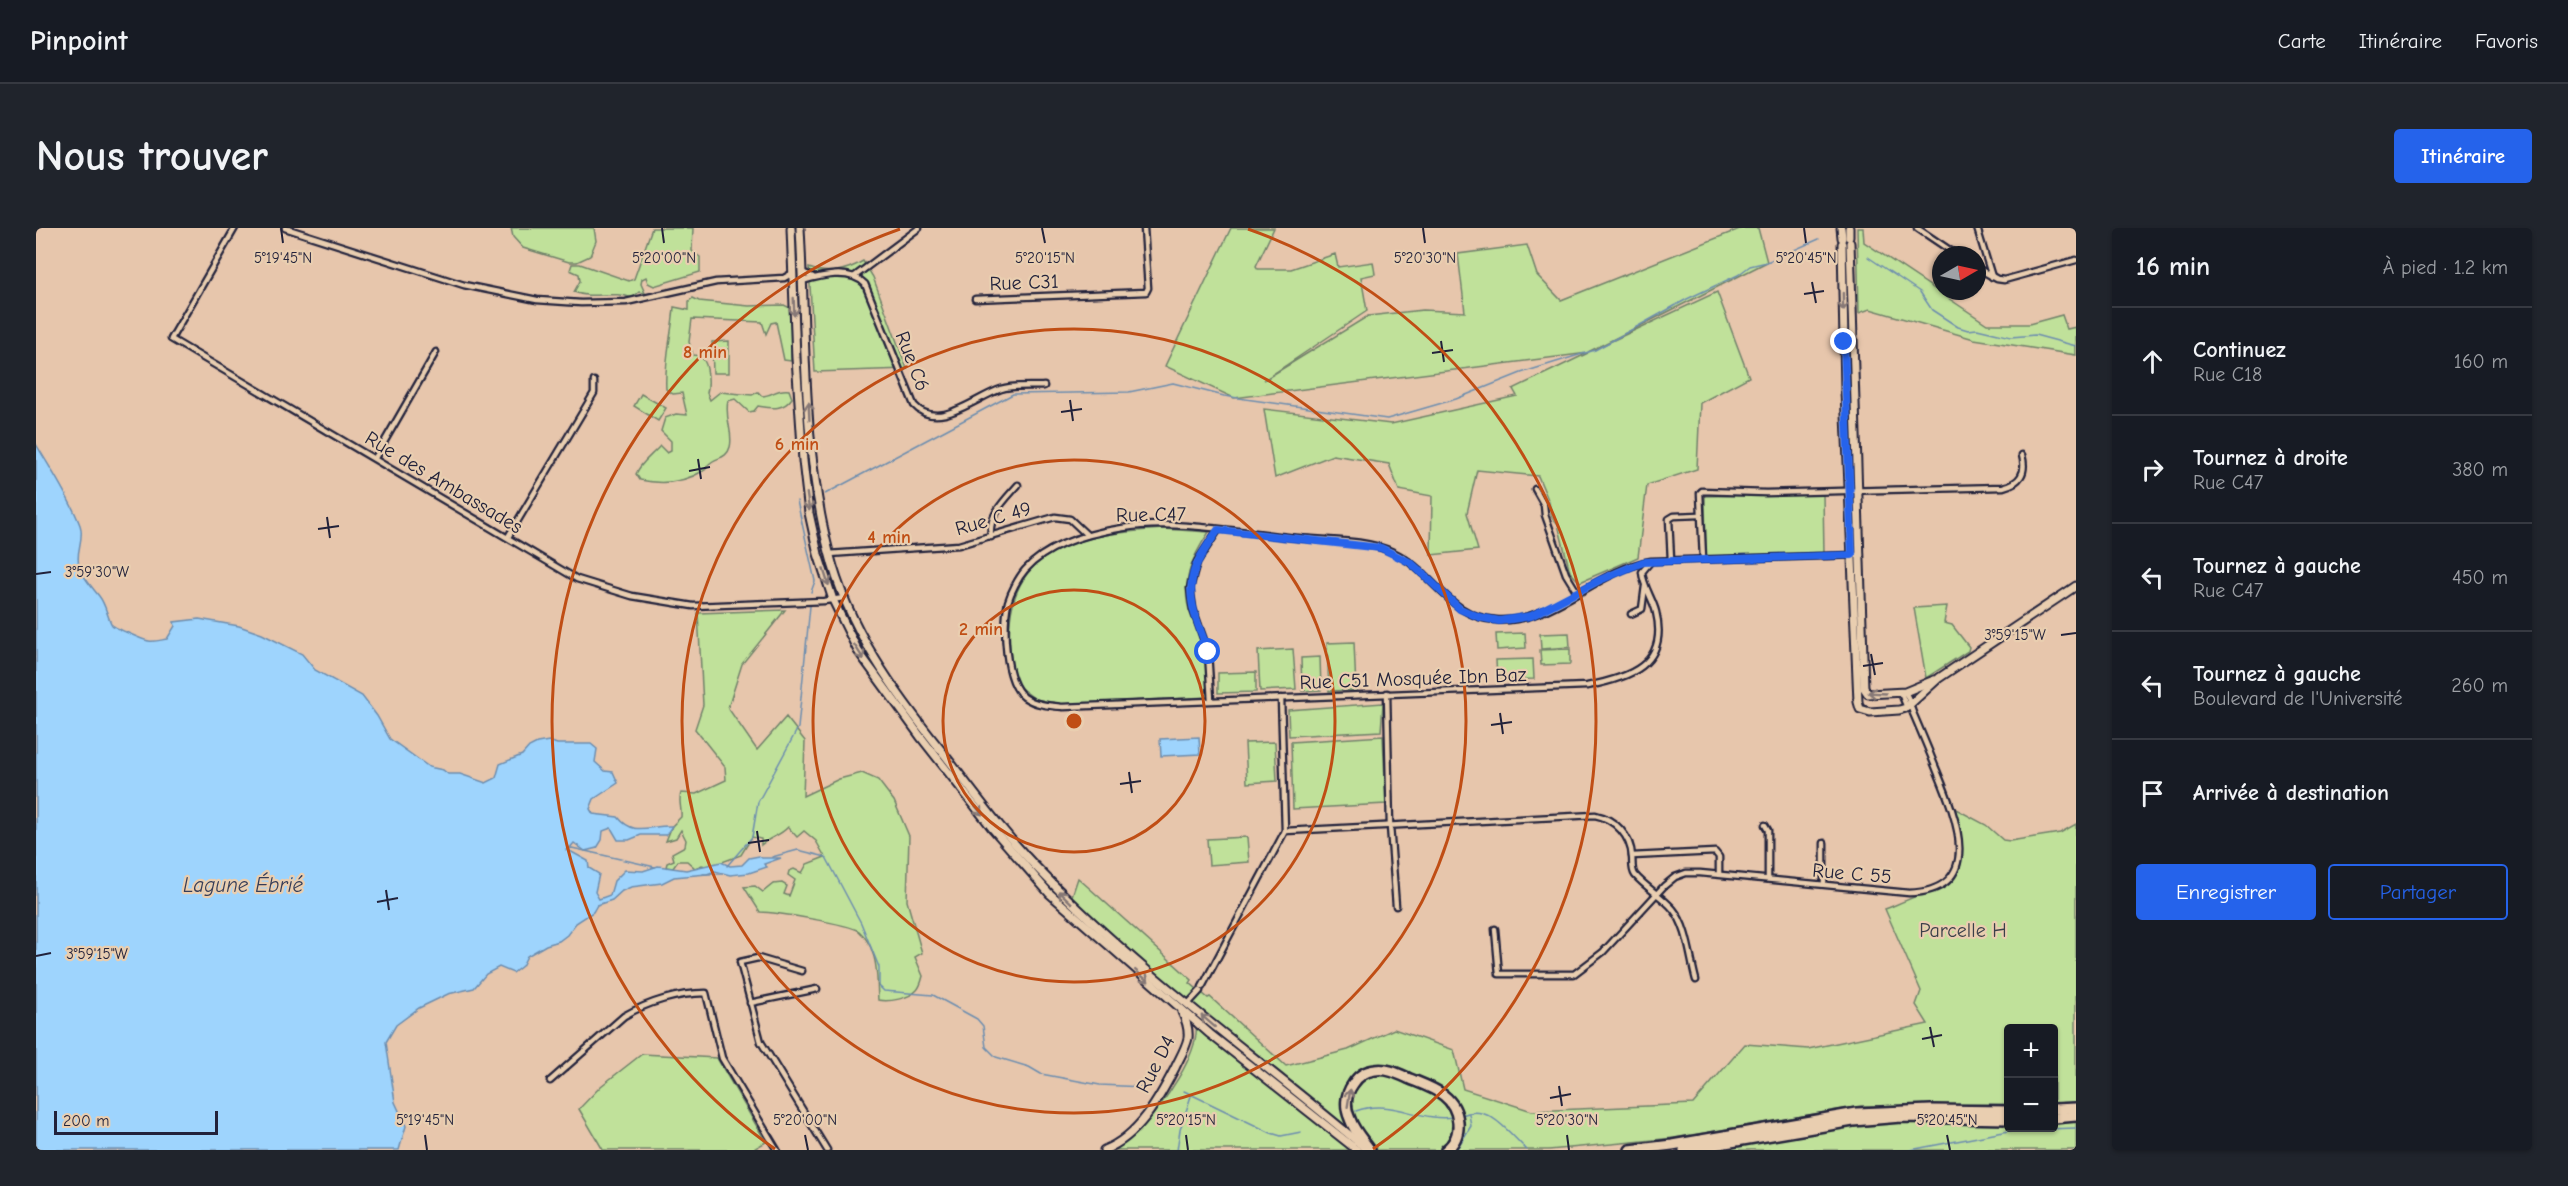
<!DOCTYPE html>
<html lang="fr">
<meta charset="utf-8">
<style>
body{margin:0;font-family:"Comic Neue",sans-serif;background:#20242c;color:#f1f3f6}
.controls{position:absolute;right:18px;bottom:18px;display:grid;overflow:hidden;border-radius:6px;box-shadow:0 2px 4px #0004}
.controls button{width:54px;height:54px;display:grid;place-items:center;padding:0;border:0;border-bottom:2px solid #363941;background:#171b24;color:#f1f3f6;font:30px sans-serif}
.compass{position:absolute;left:1896px;top:18px;width:54px;height:54px;border-radius:50%;background:#171b24;box-shadow:0 2px 4px #0004;rotate:81deg}
.scale{position:absolute;left:18px;bottom:15px;width:164px;box-sizing:border-box;padding-left:6px;border:3px solid #22223b;border-top:0;font-size:16px;line-height:21px;white-space:nowrap;color:#22223b;-webkit-text-stroke:4px #e9ceb0;paint-order:stroke}
.stop{position:absolute;width:18px;height:18px;margin:-14px;border:4px solid #2563eb;border-radius:50%;background:#fff}
.stop.end{background:#2563eb;border-color:#fff;box-shadow:0 2px 6px #0008}
.list{margin:0;padding:0;list-style:none}
h2{display:flex;justify-content:space-between;align-items:center;height:78px;margin:0;padding:0 24px;font-size:26px}
h2 small{font-size:20px;font-weight:400;color:#9ea1a6}
.list li{display:grid;grid-template-columns:39px 1fr auto;gap:18px;align-items:center;box-sizing:border-box;height:108px;padding:0 24px;border-top:2px solid #363941}
.list b{display:block;font-size:22px;white-space:nowrap}
.list p{margin:0;font-size:20px;white-space:nowrap;color:#9ea1a6}
.list em{font-size:20px;font-style:normal;color:#9ea1a6}
.actions{display:flex;gap:12px;padding:18px 24px}
.actions a{flex:1;padding:14px 0;border:2px solid #2563eb;border-radius:6px;text-align:center;font-size:21px;color:#2563eb}
.actions .main{background:#2563eb;color:#fff}
.icon{flex:none;width:33px;height:33px;fill:none;stroke:currentColor;stroke-width:2;stroke-linecap:round;stroke-linejoin:round}
.map{position:relative;flex:none;width:2040px;height:922px;overflow:hidden;border-radius:6px}
header{display:flex;align-items:center;gap:36px;box-sizing:border-box;height:84px;padding:0 30px;background:#171b24;border-bottom:2px solid #363941}
header strong{font-size:28px}
nav{display:flex;gap:33px;margin-inline-start:auto;font-size:21px}
.intro{display:flex;align-items:center;justify-content:space-between;box-sizing:border-box;height:144px;padding:0 36px}
h1{margin:0;font-size:42px}
.button{padding:15px 27px;border-radius:6px;background:#2563eb;color:#fff;font-size:21px;font-weight:700}
main{display:flex;gap:36px;padding:0 36px}
aside{flex:1;background:#171b24;border-radius:6px;box-shadow:0 2px 4px #0004}
.map>svg:first-child{display:block}
</style>
<header>
<strong>Pinpoint</strong>
<nav><a>Carte</a><a>Itinéraire</a><a>Favoris</a></nav>
</header>
<div class="intro"><h1>Nous trouver</h1><a class="button">Itinéraire</a></div>
<main>
<div class="map">
<svg width="2040" height="922" viewBox="0 0 2040 922">
<rect width="100%" height="100%" fill="#e7c6ac"/>
<filter id="ink" filterUnits="userSpaceOnUse"><feTurbulence type="fractalNoise" baseFrequency=".0167" numOctaves="2"/><feDisplacementMap in="SourceGraphic" scale="12" xChannelSelector="R" yChannelSelector="G"/><feConvolveMatrix kernelMatrix="1 2 1 2 8 2 1 2 1" color-interpolation-filters="sRGB"/></filter>
<g filter="url(#ink)">
<g fill="#c0e19a" stroke="#71826a" stroke-width="1.5">
<polygon points="475,0 558,0 560,13 554,28 541,34 533,34 487,20 477,9"/>
<path d="M 616,0 L 657,0 L 656,23 L 664,29 L 664,44 L 618,58 L 612,55 L 610,49 L 606,51 L 605,56 L 609,65 L 603,64 L 596,70 C 577,62 556,72 538,64 L 544,53 L 543,46 L 534,42 L 536,36 L 544,36 L 593,53 L 598,51 Z"/>
<polygon points="1195,0 1238,0 1220,38 1222,41 1255,41 1299,26 1302,39 1337,34 1339,46 1325,49 1331,83 1228,152 1332,88 1387,82 1429,84 1422,26 1491,17 1501,47 1525,72 1706,0 1722,0 1731,34 1552,124 1681,64 1713,149 1664,175 1661,241 1611,257 1602,329 1544,354 1534,344 1522,296 1516,289 1513,274 1502,248 1441,242 1431,285 1442,322 1395,327 1396,268 1363,262 1353,236 1297,227 1239,250 1228,181 1355,196 1481,168 1477,161 1552,125 1198,170 1129,138"/>
<polygon points="1821,0 1827,0 1828,14 1951,96 1993,96 2026,87 2031,101 2040,99 2040,127 1938,111 1834,81 1823,85"/>
<path d="M 827,33 L 837,49 L 871,141 L 779,144 L 773,40 C 791,47 811,43 827,33 Z"/>
<path d="M 657,70 L 663,73 L 713,78 L 748,77 L 754,80 L 755,133 L 748,132 L 740,94 L 735,95 L 730,106 L 726,94 L 656,91 L 653,114 L 657,127 C 660,127 664,128 666,130 C 673,136 673,158 671,165 L 674,172 L 684,164 L 716,167 L 722,164 L 726,168 C 736,168 741,160 753,162 L 756,170 C 747,183 735,180 722,178 L 718,183 L 713,184 L 699,171 L 692,173 C 688,190 698,205 694,219 C 691,231 680,229 673,236 C 667,241 674,240 667,243 C 647,255 627,257 604,252 L 600,246 C 605,234 615,228 624,218 L 631,225 L 635,223 L 635,213 L 625,203 L 629,190 L 640,186 L 651,187 L 646,165 L 637,166 L 630,161 C 628,134 636,106 638,79 L 653,82 L 653,73 Z"/>
<polygon points="693,113 693,145 677,145 676,114"/>
<polygon points="605,166 630,180 622,193 598,178"/>
<polygon points="1787,266 1788,326 1670,328 1669,268"/>
<path d="M 1127,301 L 1173,304 C 1156,329 1143,357 1155,388 C 1159,399 1166,410 1169,422 C 1173,437 1170,454 1173,469 L 1026,476 L 999,471 L 982,458 L 978,449 C 955,329 1023,307 1127,301 Z"/>
<polygon points="1911,378 1908,395 1916,397 1933,419 1932,423 1890,450 1878,380"/>
<path d="M 749,382 L 706,436 L 692,480 L 721,522 L 750,489 L 769,513 L 767,568 L 803,551 L 826,545 L 842,552 L 858,573 L 873,608 L 871,673 L 886,725 L 879,729 L 887,748 C 886,752 884,759 881,762 C 873,771 853,774 842,772 C 841,758 842,739 837,726 C 835,718 829,708 823,703 C 813,696 739,684 724,684 L 708,659 L 719,658 L 727,664 L 737,656 L 746,655 L 751,658 L 748,666 L 753,668 L 759,652 L 752,647 L 753,643 L 758,641 L 766,645 L 771,636 L 789,629 L 780,613 L 768,603 L 761,609 L 752,599 C 744,608 734,609 725,617 L 725,611 L 716,609 L 705,627 L 673,639 L 666,637 L 659,640 L 651,633 L 642,633 L 637,640 L 630,639 L 631,635 L 638,632 L 636,625 L 649,618 L 650,612 L 645,602 L 640,610 L 630,613 L 636,598 L 645,589 C 646,580 642,574 645,565 L 660,566 L 690,552 L 689,539 L 659,501 L 667,477 L 662,385 Z"/>
<polygon points="1489,405 1490,420 1461,422 1460,406"/>
<polygon points="1533,405 1534,419 1505,421 1504,406"/>
<polygon points="1318,414 1320,462 1293,463 1291,415"/>
<polygon points="1257,421 1260,461 1224,463 1222,423"/>
<polygon points="1534,421 1534,436 1505,437 1504,422"/>
<polygon points="1284,429 1285,462 1266,463 1265,430"/>
<polygon points="1497,431 1498,451 1461,452 1460,432"/>
<polygon points="1220,444 1220,464 1182,465 1182,445"/>
<polygon points="1347,475 1345,503 1253,508 1252,482"/>
<polygon points="1347,508 1350,576 1257,581 1255,514"/>
<polygon points="1239,514 1241,553 1211,555 1209,515"/>
<path d="M 1916,579 L 1950,597 L 1967,612 L 1974,613 L 2024,605 L 2040,596 L 2040,874 L 2018,875 L 2018,800 L 1972,800 L 1972,876 L 1825,878 L 1638,910 L 1513,922 L 1075,922 C 1086,915 1096,909 1105,900 C 1124,881 1168,821 1159,793 C 1152,774 1118,755 1102,741 C 1079,719 1056,696 1034,674 L 1042,650 L 1156,752 L 1154,755 L 1172,770 L 1174,769 L 1250,838 L 1312,822 L 1358,801 L 1418,822 L 1427,861 L 1496,883 L 1657,876 L 1709,816 L 1772,821 L 1892,796 L 1880,777 L 1885,763 L 1849,681 C 1908,657 1935,652 1912,580 Z"/>
<polygon points="1211,609 1213,634 1173,637 1171,611"/>
<polygon points="606,826 681,830 730,914 716,922 567,922 543,881 565,858"/>
<polygon points="2040,891 2040,922 1662,922 1828,893 1972,892 1972,900 2018,900 2018,892"/>
</g>
<g fill="#9ed4fd" stroke="#6c8daf" stroke-width="1.5">
<path d="M 0,216 C 15,242 33,268 44,297 C 49,310 39,324 43,337 C 46,349 56,359 63,368 C 70,377 71,388 76,397 C 78,399 109,413 113,413 C 119,414 125,412 131,411 L 139,398 L 138,394 L 163,391 L 203,398 L 226,406 L 266,426 L 279,442 L 326,468 L 341,488 L 354,511 L 393,539 L 407,542 L 412,546 L 424,546 L 450,555 L 460,550 L 464,536 L 486,527 L 493,519 L 501,515 L 513,513 L 521,516 L 555,516 L 561,521 L 559,534 L 569,543 L 577,544 L 582,555 L 558,571 L 554,581 L 557,586 L 582,589 C 598,609 613,597 636,598 L 630,607 L 605,607 L 593,612 L 582,612 L 575,600 L 567,603 L 566,612 L 561,620 L 549,623 L 538,615 L 532,622 L 552,633 L 553,640 L 563,646 L 559,664 L 563,671 L 574,667 L 578,653 L 589,642 L 607,643 L 622,638 L 650,642 L 685,634 L 694,638 L 706,637 L 713,630 L 723,628 L 726,630 L 745,630 L 728,636 L 731,639 L 713,645 L 694,647 L 679,643 L 671,646 L 638,649 L 626,655 L 595,659 L 586,663 L 576,672 L 561,677 L 557,684 L 540,695 L 531,707 L 523,713 L 510,717 L 491,728 L 486,738 L 477,745 L 463,739 L 450,746 L 438,760 L 412,766 L 383,780 L 360,797 L 350,814 L 359,874 L 370,898 L 363,922 L 0,922 Z"/>
<polygon points="1163,509 1164,526 1125,528 1124,511"/>
</g>
<g fill="none" stroke-linecap="round" stroke-linejoin="round">
<g stroke="#6c8daf" stroke-width="1.5">
<polyline points="1832,29 1884,64 1896,82 1922,99 1932,102 1941,101 1975,109 1999,107 2040,118"/>
<polyline points="789,266 977,166 1093,164 1137,155 1188,168 1351,191 1420,171 1485,145 1559,122 1651,71 1702,47 1714,38 1731,34 1783,11"/>
<polyline points="761,273 779,353 775,364"/>
<polyline points="530,622 536,620 619,639"/>
<polyline points="736,629 762,622 790,629 825,695 843,739 843,758 848,763 897,767 941,791 947,798 950,819 960,829 993,839 1005,846 1064,857 1107,859"/>
<polyline points="691,638 716,609 722,574 762,500 774,378"/>
<polyline points="667,646 686,646"/>
<polyline points="1148,863 1235,905 1245,908 1265,904"/>
<path d="M 1320,883 C 1355,870 1383,894 1417,889"/>
<path d="M 1426,887 C 1453,875 1473,905 1491,922"/>
<polyline points="1141,922 1144,902 1155,868"/>
<polyline points="1420,922 1435,898 1433,886"/>
<polyline points="1874,922 1978,902 2040,900"/>
</g>
<g stroke="#22223b" stroke-width="9">
<g id="street">
<polyline points="199,0 135,111 541,351 596,368 657,378 788,373 808,370"/>
<polyline points="249,0 428,57 501,72 545,75 590,74 680,54 748,50 757,45"/>
<polyline points="1881,0 1921,27"/>
<polyline points="1941,0 1956,49"/>
<polyline points="1941,40 1961,51 1968,52 2040,32"/>
<polyline points="766,44 777,49"/>
<polyline points="819,48 883,0"/>
<path d="M 766,53 C 784,48 814,40 829,56 L 878,177 C 902,204 940,169 965,161 C 978,157 994,159 1008,158"/>
<polyline points="939,71 1110,64 1112,60 1108,0"/>
<polyline points="339,230 400,124"/>
<polyline points="1499,261 1508,277 1509,287 1530,346 1541,364"/>
<polyline points="472,309 558,165 558,153"/>
<path d="M 955,309 C 952,287 968,273 982,257"/>
<polyline points="793,326 923,317 1019,289 1034,291 1051,307"/>
<path d="M 1667,331 L 1664,265 L 1666,263 L 1730,265 L 1967,259 C 1984,255 1991,245 1986,227"/>
<polyline points="1635,332 1633,291 1638,288 1664,287"/>
<path d="M 1615,333 L 1606,344 C 1607,358 1617,371 1620,384 C 1633,437 1593,450 1551,458 L 1027,479 C 1015,478 999,477 988,469 C 968,453 967,398 972,374 C 975,364 982,350 989,342 C 1012,316 1054,305 1087,300 C 1139,291 1209,305 1263,310 C 1293,313 1329,311 1357,324 C 1396,342 1413,390 1460,392 C 1517,396 1560,342 1615,333 L 1822,327"/>
<polyline points="1595,386 1606,381 1609,358"/>
<polyline points="1351,465 1354,598 1360,678"/>
<polyline points="1865,465 1871,480"/>
<polyline points="1175,472 1172,424 1157,381 1154,360 1161,334 1182,302"/>
<polyline points="1729,597 1732,602 1732,651"/>
<path d="M 1249,603 L 1559,587 C 1579,591 1595,608 1596,629 C 1597,635 1595,641 1599,647 C 1610,660 1626,668 1637,681 C 1652,699 1654,731 1660,752"/>
<polyline points="1788,615 1788,656"/>
<polyline points="1596,628 1679,624 1683,629 1683,646"/>
<path d="M 1459,701 L 1463,746 L 1538,746 L 1567,724 L 1628,658 L 1639,649 L 1650,645 L 1664,645 L 1873,665 C 1959,662 1912,572 1895,528 C 1889,513 1883,499 1877,485 C 1874,478 1874,471 1869,464"/>
<polyline points="766,743 722,730 704,734 725,814 791,922"/>
<polyline points="1166,759 1249,603 1245,470"/>
<polyline points="714,775 781,761"/>
<polyline points="1152,776 1164,763"/>
<path d="M 514,853 L 588,788 C 612,774 642,765 670,765 L 686,830 L 741,922"/>
</g>
</g>
<g stroke="#22223b" stroke-width="11">
<g id="secondary">
<polyline points="755,0 760,130 767,233 773,285 782,326 797,372 822,423 884,508 957,601 1013,665 1174,806 1321,922"/>
<path d="M 764,0 C 770,107 766,219 793,324 C 812,401 859,465 908,526 C 939,566 970,609 1006,645 C 1104,746 1220,828 1328,919"/>
<polyline points="1805,0 1806,10"/>
<polyline points="1813,0 1813,9"/>
<polyline points="1814,15 1828,460 1832,466 1869,464 1898,452"/>
<polyline points="1806,16 1809,163 1822,474 1824,481 1834,484 1863,482 1870,480 1903,450 2040,358"/>
<path d="M 1068,922 C 1103,908 1123,871 1139,840 C 1143,831 1150,820 1152,810 C 1153,801 1150,792 1146,784"/>
</g>
</g>
<g stroke="#22223b" stroke-width="14">
<g id="highway">
<polyline points="2018,881 2040,880"/>
<polyline points="2018,890 2040,888"/>
<path d="M 1334,922 C 1327,912 1318,903 1314,891 C 1309,880 1309,867 1317,856 C 1322,848 1330,843 1339,842 C 1352,840 1363,846 1374,851 C 1396,860 1420,867 1422,894 C 1423,906 1419,915 1410,922"/>
<polyline points="1594,922 1636,917 1821,885 1895,882 1972,883"/>
<polyline points="1648,922 1817,893 1865,889 1972,891"/>
</g>
</g>
<use href="#street" stroke="#e9ceb0" stroke-width="4.5"/>
<use href="#secondary" stroke="#e9ceb0" stroke-width="7"/>
<use href="#highway" stroke="#e9ceb0" stroke-width="9"/>
</g>
<defs><path id="oneway-shaft" d="M-6 0H5M1.5-3L5.5 0L1.5 3" fill="none" stroke-width="1.6" stroke-linecap="round" stroke-linejoin="round" transform="scale(1.5)"/></defs>
<g stroke="#867876">
<use href="#oneway-shaft" transform="translate(1807 74) rotate(89)"/>
<use href="#oneway-shaft" transform="translate(758 79) rotate(88)"/>
<use href="#oneway-shaft" transform="translate(773 183) rotate(-93)"/>
<use href="#oneway-shaft" transform="translate(772 274) rotate(82)"/>
<use href="#oneway-shaft" transform="translate(790 349) rotate(72)"/>
<use href="#oneway-shaft" transform="translate(823 424) rotate(57)"/>
<use href="#oneway-shaft" transform="translate(1841 465) rotate(-177)"/>
<use href="#oneway-shaft" transform="translate(941 580) rotate(51)"/>
<use href="#oneway-shaft" transform="translate(1029 669) rotate(-137)"/>
<use href="#oneway-shaft" transform="translate(1106 748) rotate(41)"/>
<use href="#oneway-shaft" transform="translate(1172 793) rotate(-139)"/>
<use href="#oneway-shaft" transform="translate(1313 870) rotate(-81)"/>
</g>
</g>
<g fill="none" stroke-linecap="round" stroke-linejoin="round" filter="url(#ink)">
<path stroke="#2563eb" stroke-width="8" d="M 1172,424 C 1169,413 1164,403 1161,393 C 1147,352 1159,335 1182,302 L 1345,320 L 1375,335 L 1424,381 L 1443,389 L 1463,393 L 1495,388 L 1564,352 L 1607,334 L 1816,327 L 1808,114"/>
</g>
<path fill="none" stroke="#22223b" stroke-width="2" d="M 245,0 L 247,15M 626,0 L 628,15M 1006,0 L 1009,15M 1387,0 L 1389,15M 1768,0 L 1770,15M 1776,54 L 1780,75M 1768,66 L 1788,63M 1405,113 L 1408,134M 1396,125 L 1417,122M 1034,172 L 1037,193M 1025,184 L 1046,181M 662,231 L 665,251M 653,243 L 674,239M 291,289 L 294,310M 282,301 L 303,298M 0,346 L 15,344M 2025,407 L 2040,405M 1835,426 L 1839,447M 1827,438 L 1847,435M 1464,485 L 1467,506M 1455,497 L 1476,494M 1093,544 L 1096,565M 1084,556 L 1105,553M 721,603 L 724,624M 712,615 L 733,612M 350,662 L 353,682M 341,674 L 362,670M 0,728 L 15,725M 1894,799 L 1898,819M 1886,811 L 1906,807M 1523,858 L 1526,878M 1514,870 L 1535,866M 389,907 L 391,922M 769,907 L 772,922M 1150,907 L 1152,922M 1531,907 L 1533,922M 1911,907 L 1914,922"/>
<g fill="none" stroke="#c04e15" stroke-width="3">
<circle cx="1038" cy="493" r="131"/>
<circle cx="1038" cy="493" r="261"/>
<circle cx="1038" cy="493" r="392"/>
<path d="M739 921A522 522 0 0 1 864 1M1212 1A522 522 0 0 1 1337 921"/>
</g>
<g text-anchor="middle" stroke-width="4.5" stroke-linejoin="round" paint-order="stroke">
<g font-size="20" fill="#22223b" stroke="#e9ceb0">
<text transform="translate(988 54) rotate(-2)" y="7">Rue C31</text>
<text transform="translate(877 133) rotate(69)" y="7">Rue C6</text>
<text transform="translate(408 254) rotate(31)" y="7">Rue des Ambassades</text>
<text transform="translate(1115 286) rotate(-1)" y="7">Rue C47</text>
<text transform="translate(957 290) rotate(-16)" y="7">Rue C 49</text>
<text transform="translate(1377 450) rotate(-2)" y="7">Rue C51 Mosquée Ibn Baz</text>
<text transform="translate(1816 645) rotate(5)" y="7">Rue C 55</text>
<text transform="translate(1119 836) rotate(-63)" y="7">Rue D4</text>
</g>
<g font-size="20" fill="#3a3f49" stroke="#e9ceb0">
<text x="1927" y="709">Parcelle H</text>
</g>
<g font-size="21" font-style="italic" fill="#353d58" stroke="#e9ceb0">
<text x="207" y="664">Lagune Ébrié</text>
</g>
</g>
<g font-size="15" text-anchor="middle" fill="#22223b" stroke="#e9ceb0" stroke-width="4.5" stroke-linejoin="round" paint-order="stroke">
<text x="247" y="35">5°19'45"N</text>
<text x="628" y="35">5°20'00"N</text>
<text x="1009" y="35">5°20'15"N</text>
<text x="1389" y="35">5°20'30"N</text>
<text x="1770" y="35">5°20'45"N</text>
<text x="61" y="349">3°59'30"W</text>
<text x="1979" y="412">3°59'15"W</text>
<text x="61" y="731">3°59'15"W</text>
<text x="389" y="897">5°19'45"N</text>
<text x="769" y="897">5°20'00"N</text>
<text x="1150" y="897">5°20'15"N</text>
<text x="1531" y="897">5°20'30"N</text>
<text x="1911" y="897">5°20'45"N</text>
</g>
<circle cx="1038" cy="493" r="9" fill="#c04e15" stroke="#e9ceb0" stroke-width="3"/>
<g font-size="18" text-anchor="middle" font-weight="bold" fill="#c04e15" stroke="#e9ceb0" stroke-width="4.5" stroke-linejoin="round" paint-order="stroke">
<text x="669" y="130">8 min</text>
<text x="761" y="222">6 min</text>
<text x="853" y="315">4 min</text>
<text x="945" y="407">2 min</text>
</g>
</svg>
<div class="controls">
<button>+</button>
<button>−</button>
</div>
<svg class="compass" viewBox="-18 -18 36 36"><path d="M0-13l5 13h-10z" fill="#e53935"/><path d="M0 13l5-13h-10z" fill="#9ea1a6"/></svg>
<div class="scale">200 m</div>
<div class="stop" style="left:1172px;top:424px"></div>
<div class="stop end" style="left:1808px;top:114px"></div>
</div>
<aside>
<h2>16 min<small>À pied · 1.2 km</small></h2>
<ul class="list">
<li><svg class="icon" aria-label="ahead" viewBox="0 0 24 24"><path d="M12 20V5M6 11l6-6 6 6"/></svg><div><b>Continuez</b><p>Rue C18</p></div><em>160 m</em></li>
<li><svg class="icon" aria-label="right" viewBox="0 0 24 24"><path d="M7 20v-9h11M14 6l5 5-5 5"/></svg><div><b>Tournez à droite</b><p>Rue C47</p></div><em>380 m</em></li>
<li><svg class="icon" aria-label="left" viewBox="0 0 24 24"><path d="M17 20v-9H6M10 6l-5 5 5 5"/></svg><div><b>Tournez à gauche</b><p>Rue C47</p></div><em>450 m</em></li>
<li><svg class="icon" aria-label="left" viewBox="0 0 24 24"><path d="M17 20v-9H6M10 6l-5 5 5 5"/></svg><div><b>Tournez à gauche</b><p>Boulevard de l'Université</p></div><em>260 m</em></li>
<li><svg class="icon" aria-label="arrive" viewBox="0 0 24 24"><path d="M6 21V4h12l-3 4 3 4H6"/></svg><div><b>Arrivée à destination</b></div></li>
</ul>
<div class="actions"><a class="main">Enregistrer</a><a>Partager</a></div>
</aside>
</main>
